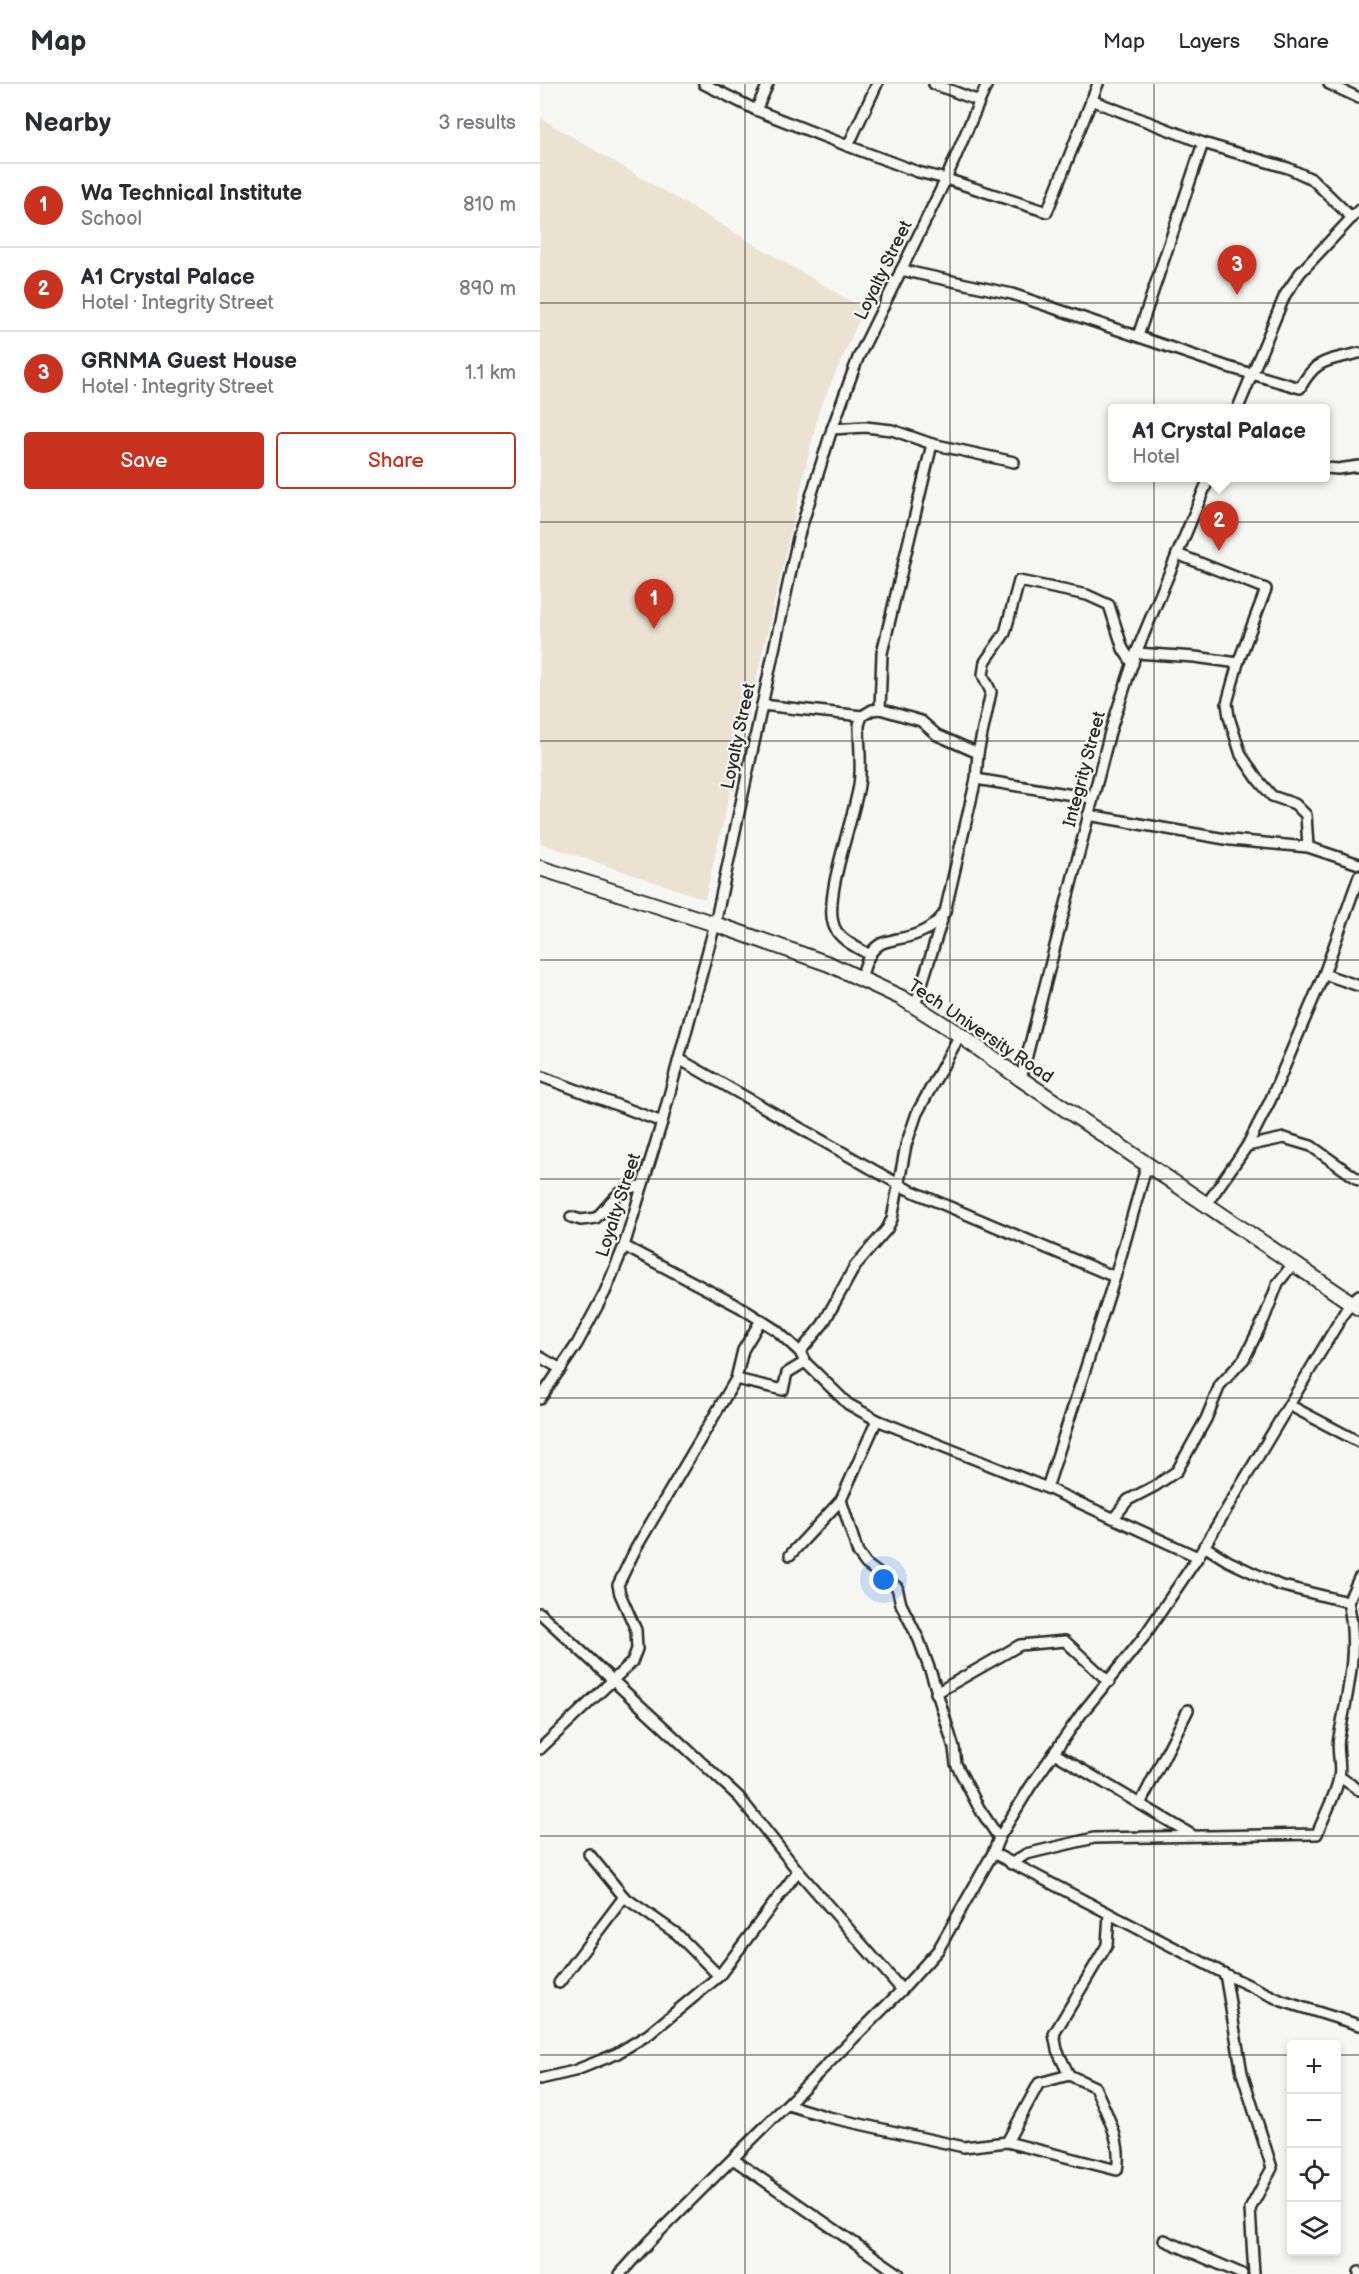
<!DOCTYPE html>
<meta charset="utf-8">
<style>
body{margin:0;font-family:"Balsamiq Sans",sans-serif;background:#f2f2f3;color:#2b2b33}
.controls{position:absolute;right:18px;bottom:18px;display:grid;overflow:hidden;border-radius:6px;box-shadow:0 3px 9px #0003}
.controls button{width:54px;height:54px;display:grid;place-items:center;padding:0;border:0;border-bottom:2px solid #e1e1e2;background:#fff;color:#2b2b33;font:30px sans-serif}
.you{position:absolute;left:344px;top:1496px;width:21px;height:21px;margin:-15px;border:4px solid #fff;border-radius:50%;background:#1a73e8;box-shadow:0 0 0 9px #1a73e833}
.badge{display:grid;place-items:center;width:39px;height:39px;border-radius:50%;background:#c8321e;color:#fff;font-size:20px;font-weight:700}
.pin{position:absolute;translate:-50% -50px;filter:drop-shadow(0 2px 3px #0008)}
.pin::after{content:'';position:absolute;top:32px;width:21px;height:18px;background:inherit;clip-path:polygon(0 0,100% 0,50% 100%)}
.popup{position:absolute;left:568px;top:320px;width:222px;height:78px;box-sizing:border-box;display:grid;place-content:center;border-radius:6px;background:#fff;filter:drop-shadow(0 2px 4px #0005);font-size:20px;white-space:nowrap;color:#7c7c81}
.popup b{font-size:22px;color:#2b2b33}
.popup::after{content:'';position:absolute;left:50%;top:100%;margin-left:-12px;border:12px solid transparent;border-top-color:#fff}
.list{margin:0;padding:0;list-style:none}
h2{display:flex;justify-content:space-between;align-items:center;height:78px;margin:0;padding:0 24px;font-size:26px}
h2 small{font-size:20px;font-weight:400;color:#7c7c81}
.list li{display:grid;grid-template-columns:39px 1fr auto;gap:18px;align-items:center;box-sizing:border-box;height:84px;padding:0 24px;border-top:2px solid #e1e1e2}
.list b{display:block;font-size:22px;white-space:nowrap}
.list p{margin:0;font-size:20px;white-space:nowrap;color:#7c7c81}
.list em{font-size:20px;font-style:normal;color:#7c7c81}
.actions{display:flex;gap:12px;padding:18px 24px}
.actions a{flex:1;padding:14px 0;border:2px solid #c8321e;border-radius:6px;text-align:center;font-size:21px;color:#c8321e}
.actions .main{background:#c8321e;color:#fff}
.icon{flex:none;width:33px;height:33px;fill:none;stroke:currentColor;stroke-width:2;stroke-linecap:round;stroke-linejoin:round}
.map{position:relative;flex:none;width:819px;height:2190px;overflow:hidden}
header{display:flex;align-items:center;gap:36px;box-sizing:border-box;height:84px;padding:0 30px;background:#fff;border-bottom:2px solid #e1e1e2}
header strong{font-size:28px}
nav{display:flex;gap:33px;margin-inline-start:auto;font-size:21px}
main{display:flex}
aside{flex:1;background:#fff}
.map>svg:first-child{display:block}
</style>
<header>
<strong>Map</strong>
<nav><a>Map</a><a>Layers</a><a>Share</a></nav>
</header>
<main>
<aside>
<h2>Nearby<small>3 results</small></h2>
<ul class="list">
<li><span class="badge">1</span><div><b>Wa Technical Institute</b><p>School</p></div><em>810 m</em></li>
<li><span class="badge">2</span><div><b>A1 Crystal Palace</b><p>Hotel · Integrity Street</p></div><em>890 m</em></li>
<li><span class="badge">3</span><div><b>GRNMA Guest House</b><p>Hotel · Integrity Street</p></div><em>1.1 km</em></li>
</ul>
<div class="actions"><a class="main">Save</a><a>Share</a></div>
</aside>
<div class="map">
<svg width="819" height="2190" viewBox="0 0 819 2190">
<rect width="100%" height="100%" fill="#f6f6f2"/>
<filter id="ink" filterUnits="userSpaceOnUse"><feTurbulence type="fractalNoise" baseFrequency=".0167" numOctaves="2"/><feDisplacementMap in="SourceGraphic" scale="12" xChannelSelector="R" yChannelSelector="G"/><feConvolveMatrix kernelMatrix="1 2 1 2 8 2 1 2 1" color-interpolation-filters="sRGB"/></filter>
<g filter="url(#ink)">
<polygon fill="#ebe2d2" points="0,34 324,225 279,326 165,815 0,759"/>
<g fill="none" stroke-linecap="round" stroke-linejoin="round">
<g stroke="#2b2b2b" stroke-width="14">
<g id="street">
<polyline points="164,0 216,26 308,62 378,88 406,95 507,128 558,0"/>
<polyline points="394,0 439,17"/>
<polyline points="789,0 819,14"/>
<polyline points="551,16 663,59 748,84 772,95 812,134"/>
<polyline points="216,26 228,0"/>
<polyline points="308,62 337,0"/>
<path d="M 361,186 L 472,210 L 688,283 L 760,304 C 777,273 789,277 819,269"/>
<polyline points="598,252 663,59"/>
<polyline points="698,324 745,211 760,189 819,126"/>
<polyline points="292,345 325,343 352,346 392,360 474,378"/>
<polyline points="786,384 798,385 819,382"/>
<polyline points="637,470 726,505 698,579 687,619 689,633 701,671 719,697 732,712 755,720 766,731 768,763"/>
<polyline points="596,569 655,573 698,579"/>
<polyline points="222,621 322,632"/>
<polyline points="340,625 342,569 392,360"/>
<polyline points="436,695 551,714"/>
<polyline points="548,731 691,756 768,763 819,780"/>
<path d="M 330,871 C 318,864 299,856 294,842 C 283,813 314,735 319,701 C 322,682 319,661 319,641 L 322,632 L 332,626 L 340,625 L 381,637 L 397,651 L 438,669"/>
<polyline points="784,890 819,902"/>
<path d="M 321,894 C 325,882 328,868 339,861 C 344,857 351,857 357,855 C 377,852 394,845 405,828 L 436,695 L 438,669 L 451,608 L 443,591 L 445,578 L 465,549 L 479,497 L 547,511 L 569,521 L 583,565 L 593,580"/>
<polyline points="375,922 402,836"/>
<polyline points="139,975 367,1105 575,1193"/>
<polyline points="0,992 122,1038"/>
<polyline points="481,995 570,648 596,569 669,394"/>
<polyline points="707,1062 744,1054 771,1062 819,1096"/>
<polyline points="666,1121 707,1062 730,1017 784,890 819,792"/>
<path d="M 31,1133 L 41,1136 L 56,1134 C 72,1118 78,1103 102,1102"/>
<polyline points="84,1162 200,1223 236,1246 260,1268 265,1278 308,1320 337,1336 507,1404 658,1473"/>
<polyline points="260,1268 283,1240 315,1182 347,1145 352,1135 366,1061 377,1029 420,951"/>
<polyline points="0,1273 21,1285"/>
<polyline points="196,1295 243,1306 247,1289 265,1278"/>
<polyline points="0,1315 37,1260 65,1208 84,1162 122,1038 175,840 258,454 292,345 318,274 406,95 447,0"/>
<polyline points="749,1321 819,1358"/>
<polyline points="507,1404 575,1193 607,1080"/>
<polyline points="301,1416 318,1469 326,1480 357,1503 361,1520 379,1556 392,1592 414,1664 416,1680 439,1724 459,1754"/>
<polyline points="574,1434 588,1416 615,1402 637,1387 666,1335 680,1301 704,1275 724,1235 738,1199 753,1180"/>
<polyline points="664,1462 688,1477 739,1501 808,1518"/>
<polyline points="250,1471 301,1416 337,1336"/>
<polyline points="0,1529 199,1713 258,1787 362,1906"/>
<polyline points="396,1609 480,1561 525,1557 569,1598"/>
<polyline points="0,1665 92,1578 97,1565 96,1546 80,1510 78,1501 96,1464 196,1295 203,1266 221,1236"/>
<polyline points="514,1669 654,1752"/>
<polyline points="800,1693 819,1706"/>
<polyline points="600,1720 648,1626"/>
<polyline points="453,1769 685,1890 742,1917 819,1941"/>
<polyline points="49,1770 84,1813 137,1850 179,1892"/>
<path d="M 471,1780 L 486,1770 L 554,1754 L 777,1750 C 784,1732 795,1713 799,1694 C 802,1681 796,1666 799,1653 C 808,1607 819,1564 808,1518 L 819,1494"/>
<polyline points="685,1890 702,1989 732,2084 710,2125 714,2190"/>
<polyline points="19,1899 84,1813"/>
<polyline points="529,1991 517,1966 514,1950 567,1861 569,1830"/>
<polyline points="0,1995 34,1987 76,1970 109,1950 179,1892 258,1787"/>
<path d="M 248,2021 L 288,2033 L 424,2063 L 467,2058 L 499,1999 L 529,1991 L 555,2003 C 566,2029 583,2057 577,2086 L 467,2058"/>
<polyline points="193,2075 359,2190"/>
<polyline points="624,2156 702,2190"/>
<polyline points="80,2190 110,2157 362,1906 398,1866 453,1769 459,1754 490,1703 542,1629 603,1554 658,1473 810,1219 819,1211"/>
<polyline points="819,2190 819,2188"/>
</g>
</g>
<g stroke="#2b2b2b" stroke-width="18">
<polyline id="secondary" points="0,784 175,840 289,880 362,914 420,951 481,995 819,1224"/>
</g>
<use href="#street" stroke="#f6f6f2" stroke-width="9"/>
<use href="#secondary" stroke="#f6f6f2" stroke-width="14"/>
</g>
</g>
<path fill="none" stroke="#2b2b2b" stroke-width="1.5" stroke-opacity="0.55" d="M 205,0 L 205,2190M 410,0 L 410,2190M 614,0 L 614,2190M 0,219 L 819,219M 0,438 L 819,438M 0,657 L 819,657M 0,876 L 819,876M 0,1095 L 819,1095M 0,1314 L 819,1314M 0,1533 L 819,1533M 0,1752 L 819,1752M 0,1971 L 752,1971M 796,1971 L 819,1971"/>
<g text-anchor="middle" stroke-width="4.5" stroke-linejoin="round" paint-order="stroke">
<g font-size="18" fill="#2b2b2b" stroke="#f6f6f2">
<text transform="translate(343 186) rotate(-64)" y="6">Loyalty Street</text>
<text transform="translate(198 652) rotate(-78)" y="6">Loyalty Street</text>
<text transform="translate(544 685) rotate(-75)" y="6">Integrity Street</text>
<text transform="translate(441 947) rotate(34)" y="6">Tech University Road</text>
<text transform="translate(78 1121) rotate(-72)" y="6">Loyalty Street</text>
</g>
</g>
</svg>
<div class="controls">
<button>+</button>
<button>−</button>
<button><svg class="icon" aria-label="locate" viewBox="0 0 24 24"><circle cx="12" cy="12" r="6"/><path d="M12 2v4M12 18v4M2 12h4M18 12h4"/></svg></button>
<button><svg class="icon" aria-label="layers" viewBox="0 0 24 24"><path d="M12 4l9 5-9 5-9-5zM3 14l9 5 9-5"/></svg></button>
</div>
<div class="you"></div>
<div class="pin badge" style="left:114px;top:545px">1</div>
<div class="pin badge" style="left:679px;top:467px">2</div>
<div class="popup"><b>A1 Crystal Palace</b>Hotel</div>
<div class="pin badge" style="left:697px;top:211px">3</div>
</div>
</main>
